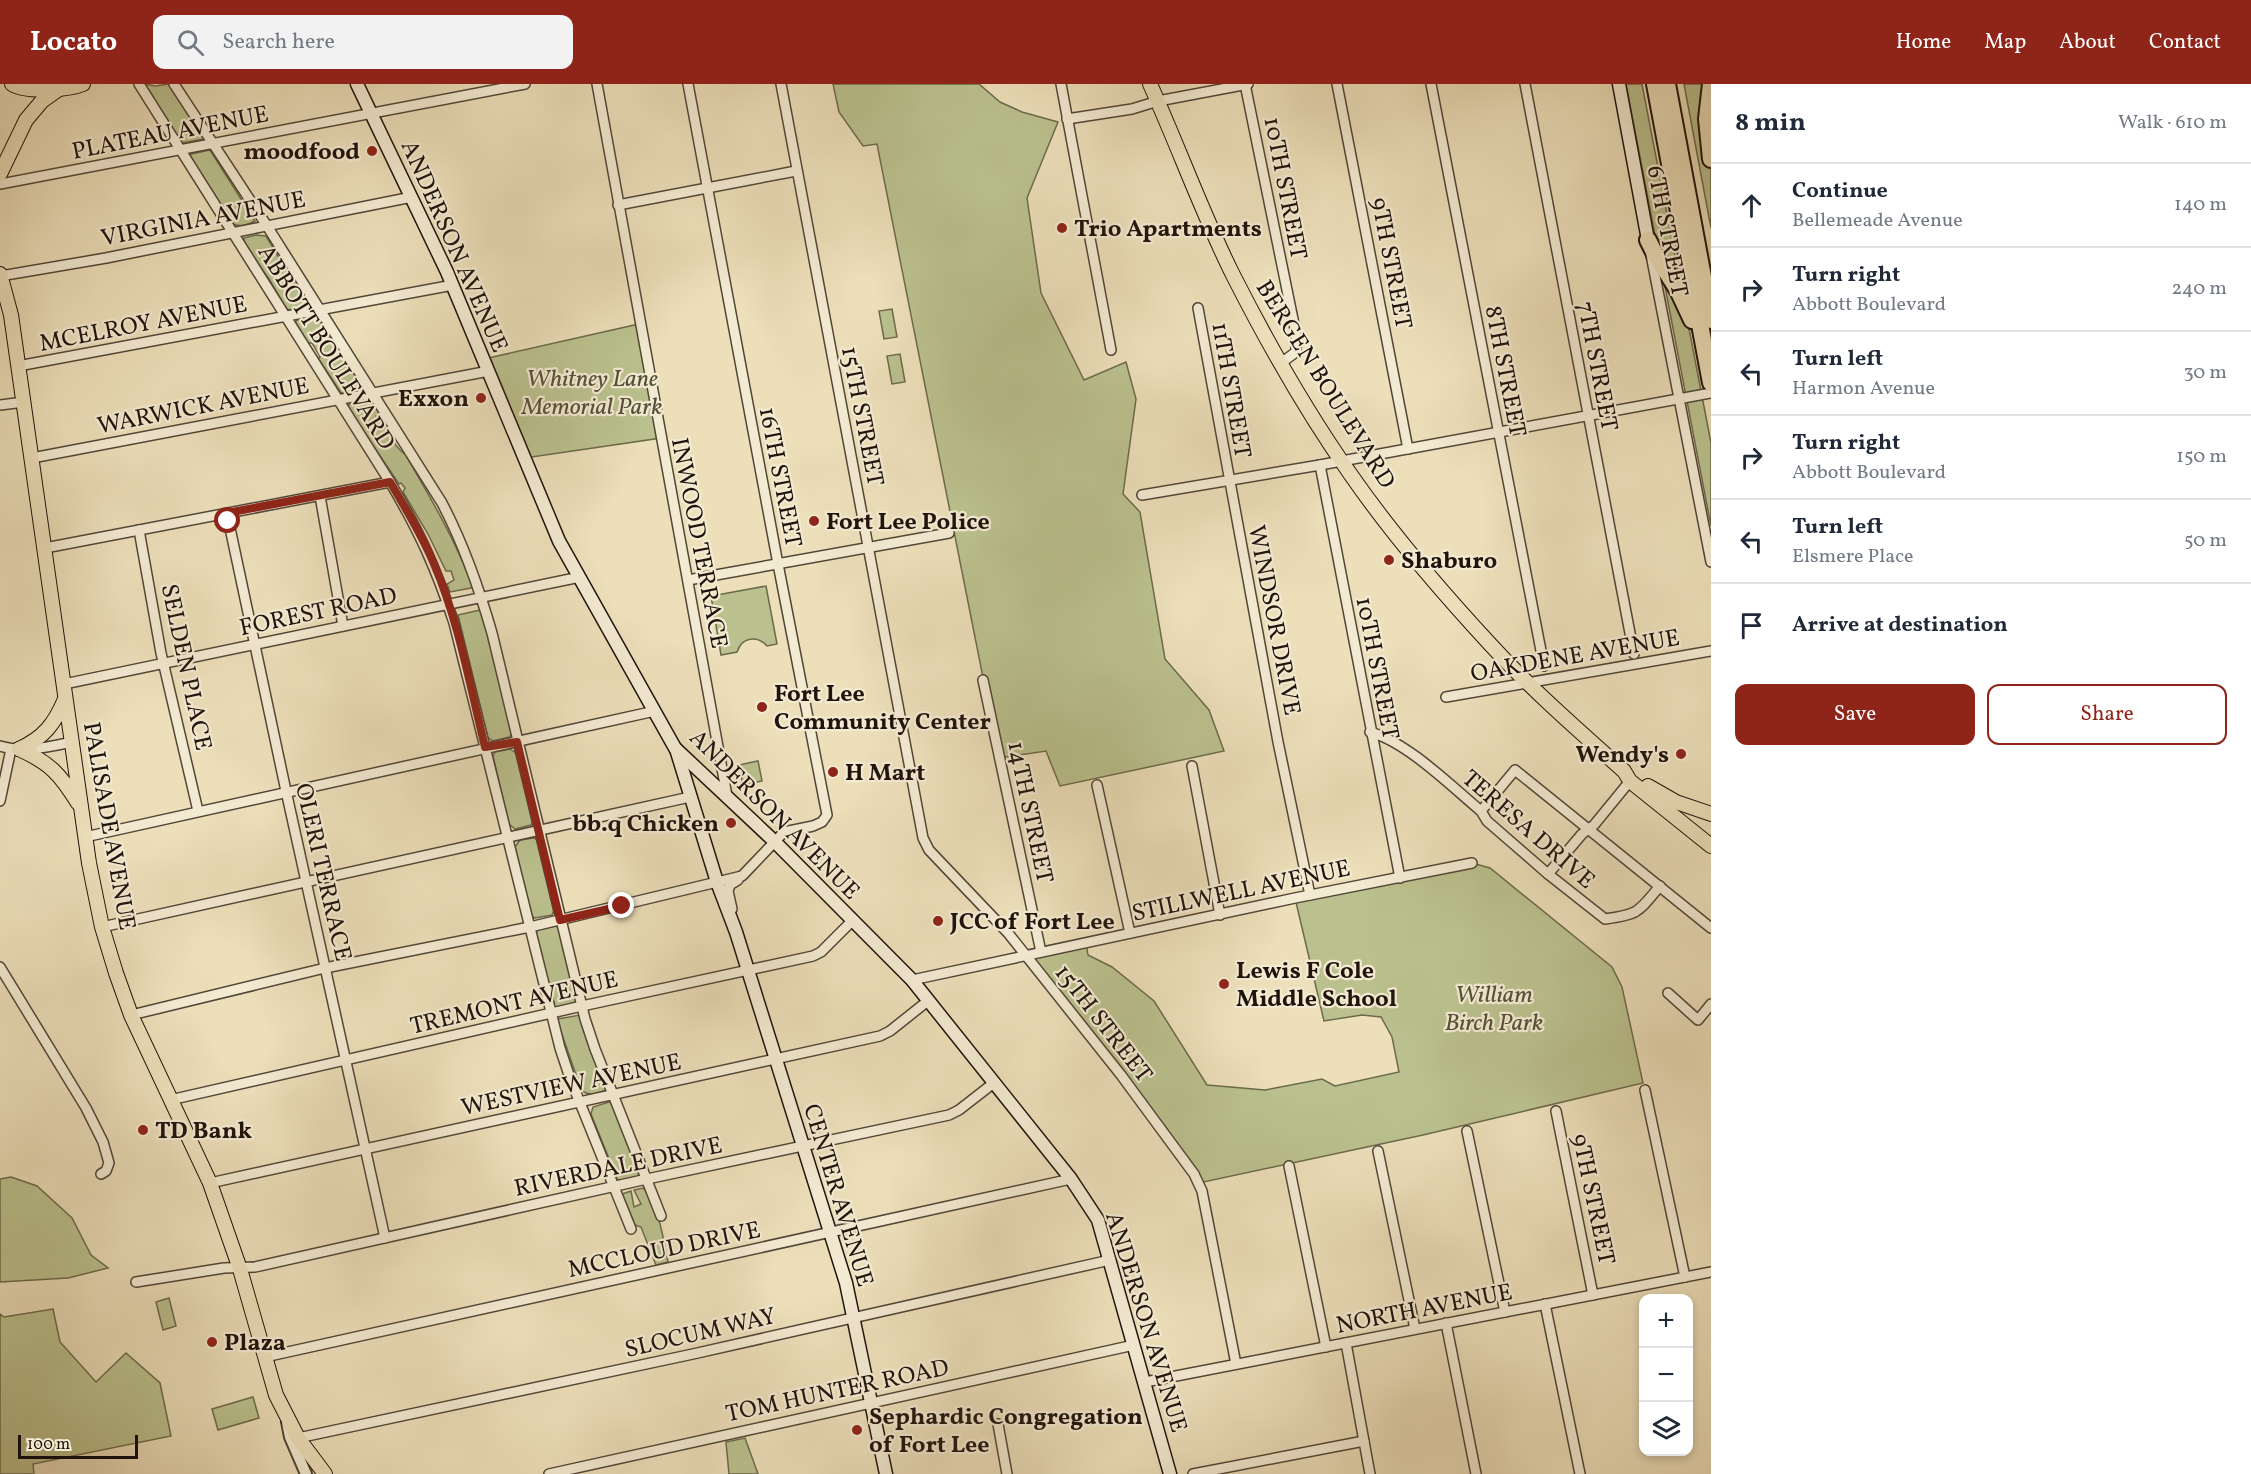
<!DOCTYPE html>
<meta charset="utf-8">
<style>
body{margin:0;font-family:Vollkorn,serif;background:#f2f2f3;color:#1f2937}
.controls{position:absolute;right:18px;bottom:18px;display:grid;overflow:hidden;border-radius:12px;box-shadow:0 3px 9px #0003}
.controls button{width:54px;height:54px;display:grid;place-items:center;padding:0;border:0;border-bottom:2px solid #e0e1e3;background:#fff;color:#1f2937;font:30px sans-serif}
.scale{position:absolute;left:18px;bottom:15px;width:120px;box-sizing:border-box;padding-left:6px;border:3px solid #1f130b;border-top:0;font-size:16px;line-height:21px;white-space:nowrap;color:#1f130b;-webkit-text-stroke:4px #f3ead2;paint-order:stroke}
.stop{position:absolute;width:18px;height:18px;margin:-14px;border:4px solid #8f2418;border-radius:50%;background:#fff}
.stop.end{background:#8f2418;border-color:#fff;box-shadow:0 2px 6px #0008}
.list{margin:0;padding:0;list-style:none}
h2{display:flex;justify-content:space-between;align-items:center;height:78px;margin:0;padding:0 24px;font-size:26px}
h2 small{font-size:20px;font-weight:400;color:#747a83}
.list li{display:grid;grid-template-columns:39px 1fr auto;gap:18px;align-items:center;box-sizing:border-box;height:84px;padding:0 24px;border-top:2px solid #e0e1e3}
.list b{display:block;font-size:22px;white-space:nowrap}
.list p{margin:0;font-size:20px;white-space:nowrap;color:#747a83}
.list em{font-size:20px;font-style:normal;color:#747a83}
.actions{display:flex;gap:12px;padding:18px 24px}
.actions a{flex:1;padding:14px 0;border:2px solid #8f2418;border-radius:12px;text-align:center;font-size:21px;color:#8f2418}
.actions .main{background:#8f2418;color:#fff}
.icon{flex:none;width:33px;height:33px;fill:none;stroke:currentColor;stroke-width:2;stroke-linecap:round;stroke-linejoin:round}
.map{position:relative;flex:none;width:1711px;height:1390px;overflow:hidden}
header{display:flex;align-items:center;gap:36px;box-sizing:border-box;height:84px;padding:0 30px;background:#8f2418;color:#fff}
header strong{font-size:28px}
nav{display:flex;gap:33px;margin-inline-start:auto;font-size:21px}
.search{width:420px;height:54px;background:#f2f2f3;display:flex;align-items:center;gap:15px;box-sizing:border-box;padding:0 21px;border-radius:12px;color:#747a83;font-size:22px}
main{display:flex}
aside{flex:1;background:#fff}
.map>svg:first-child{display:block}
</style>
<header>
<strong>Locato</strong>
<div class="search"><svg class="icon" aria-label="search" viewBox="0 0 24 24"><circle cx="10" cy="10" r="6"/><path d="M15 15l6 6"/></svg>Search here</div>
<nav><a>Home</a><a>Map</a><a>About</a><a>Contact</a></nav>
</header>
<main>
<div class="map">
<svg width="1711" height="1390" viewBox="0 0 1711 1390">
<rect width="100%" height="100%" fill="#ecdfba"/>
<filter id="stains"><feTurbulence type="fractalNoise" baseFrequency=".00333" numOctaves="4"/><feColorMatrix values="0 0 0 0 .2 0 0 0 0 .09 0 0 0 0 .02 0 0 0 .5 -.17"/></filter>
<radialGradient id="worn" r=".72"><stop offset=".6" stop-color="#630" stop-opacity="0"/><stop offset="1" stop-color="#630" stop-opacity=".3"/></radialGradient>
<g fill="#bac18e" stroke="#6c6a4c" stroke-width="1.5">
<polygon points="145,0 155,2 169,0 204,55 181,59"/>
<polygon points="833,0 979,0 1000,18 1022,28 1058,38 1027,114 1041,209 1084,296 1126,278 1136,315 1123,410 1140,428 1165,575 1209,626 1224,667 1060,702 1046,667 999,674 877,60 863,62 839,28"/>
<polygon points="1626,0 1642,0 1711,359 1711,442"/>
<polygon points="1684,0 1711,0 1711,144"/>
<path d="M 210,66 L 255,137 C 248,141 239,143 233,140 L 190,73 L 191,70 Z"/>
<polygon points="256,151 266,152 308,222 287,226 269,195 244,161 244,154"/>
<polygon points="892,225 897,253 884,255 879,227"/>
<polygon points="317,233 362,302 362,305 341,309 318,274 320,273 312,259 308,259 295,239 297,236"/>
<polygon points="639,240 661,354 525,374 484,275"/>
<polygon points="900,270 905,298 892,300 887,272"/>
<path d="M 370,315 L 380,330 L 376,332 L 379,337 L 381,336 C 387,347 395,364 405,370 C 430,413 455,455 472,501 L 471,504 L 450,508 L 447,500 L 454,496 L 451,487 L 446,487 L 428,450 L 403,408 L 405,404 L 401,399 L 399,400 L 348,324 L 349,320 Z"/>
<path d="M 766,502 L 777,560 L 767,562 C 757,551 742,553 737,568 L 721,571 L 711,512 Z"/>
<polygon points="480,526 485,540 512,650 509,653 493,657 488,654 458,531"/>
<polygon points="510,665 516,669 533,737 531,741 515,745 509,740 493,672 495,668"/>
<polygon points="758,677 762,697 743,701 739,681"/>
<polygon points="534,754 537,756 554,826 552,831 535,834 531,832 515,763 520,756"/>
<polygon points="1472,779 1490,784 1612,883 1622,903 1643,999 1423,1051 1199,1099 1026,872 1086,859 1088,871 1112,883 1154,917 1207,1001 1265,1006 1322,995 1335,1002 1399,988 1392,953 1381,933 1362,931 1324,937 1295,814"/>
<polygon points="556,842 559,844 577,918 555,924 535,850 538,846"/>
<path d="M 580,931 L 607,1005 C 599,1010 587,1013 581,1005 L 558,939 L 558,935 Z"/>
<polygon points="609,1018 612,1019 639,1085 638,1093 618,1097 591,1030 593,1023"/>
<polygon points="11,1093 37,1102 72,1134 91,1171 108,1184 68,1194 0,1198 0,1095"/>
<path d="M 643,1104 C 658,1117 664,1158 668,1178 L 656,1181 L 641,1143 L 635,1141 L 622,1110 L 631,1107 L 634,1123 L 641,1120 L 634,1106 Z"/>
<polygon points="169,1214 176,1242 163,1246 156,1218"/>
<polygon points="53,1225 60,1258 96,1298 126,1269 160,1299 171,1352 33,1380 34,1390 0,1390 0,1230 4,1233"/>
<polygon points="253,1313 259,1334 218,1346 212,1325"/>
<polygon points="745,1354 758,1390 729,1390 726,1358"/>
</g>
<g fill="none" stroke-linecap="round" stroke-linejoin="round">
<g stroke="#524637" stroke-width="12">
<g id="minor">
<path d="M 139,0 L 390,398 C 419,447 436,484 454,539 L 560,964 L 570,994 L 631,1145"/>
<path d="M 174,0 L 267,142 L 442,419 C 464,461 479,504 492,549 L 585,935 L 595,965 L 661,1132"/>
<polyline points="597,0 727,712"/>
<polyline points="781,0 923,754 929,766 1008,849 1121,991 1194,1090 1202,1107 1236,1280"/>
<polyline points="1061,0 1111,266"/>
<polyline points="1245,0 1296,250 1296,268 1281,279"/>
<polyline points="1337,0 1408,365"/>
<polyline points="1431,0 1544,582"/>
<polyline points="1525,0 1634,570"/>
<polyline points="1067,35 1132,25 1158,17 1248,0"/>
<polyline points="0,100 525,0"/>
<polyline points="618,121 796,87"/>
<polyline points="1651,171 1711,478"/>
<polyline points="0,192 106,174 412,113"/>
<polyline points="1198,224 1278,658 1310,811"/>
<polyline points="18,282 453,201"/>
<polyline points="0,321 24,318"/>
<polyline points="32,374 489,287"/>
<polyline points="1320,381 1400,794"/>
<polyline points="1142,411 1320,381 1711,309"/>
<polyline points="320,412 343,542"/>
<polyline points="227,430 286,707 385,1154"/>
<polyline points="139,446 161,569 198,727"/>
<polyline points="45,464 390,398"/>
<polyline points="688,496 949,449"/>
<polyline points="983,596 1041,868"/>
<polyline points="64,600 580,493"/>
<polyline points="1446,613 1711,567"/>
<path d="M 1370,648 C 1407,658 1451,702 1481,727 L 1487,737 L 1548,790 L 1605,835 C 1640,830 1638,828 1660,802"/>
<path d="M 0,662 C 24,669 48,663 72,658"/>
<polyline points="1192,682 1220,831"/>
<polyline points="1097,701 1130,849"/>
<polyline points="0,717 11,665"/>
<polyline points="1481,727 1515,686 1711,844"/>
<polyline points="85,753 655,627"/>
<polyline points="1548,790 1582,750 1594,741 1630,697"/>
<polyline points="732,825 728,807 730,801 738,796"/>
<polyline points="102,843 690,713"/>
<polyline points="0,883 86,1024 103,1058 109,1079 106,1087 101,1090"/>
<polyline points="912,896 1295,814 1472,779"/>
<polyline points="1668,909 1698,936 1711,920"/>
<polyline points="131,931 325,884 530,843 742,792 784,748 813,742 822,738 827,731 778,480 688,0"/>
<polyline points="1645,1006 1685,1193"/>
<polyline points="170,1016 582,922 813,872 821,868 853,836"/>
<polyline points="1556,1027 1593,1211"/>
<polyline points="1467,1047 1505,1228"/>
<polyline points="1378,1067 1415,1245"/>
<polyline points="1289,1082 1326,1263"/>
<polyline points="210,1099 880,952 890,947 929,916"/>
<polyline points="136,1198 224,1184 255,1183 647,1095 949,1031 959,1026 995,998"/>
<polyline points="1545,1220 1580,1390"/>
<polyline points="1446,1239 1476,1390"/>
<polyline points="1346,1259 1370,1390"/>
<polyline points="265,1273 1071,1095"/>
<polyline points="1145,1298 1711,1188"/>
<polyline points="998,1340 1007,1390"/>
<polyline points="298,1354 693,1270 1110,1176"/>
<polyline points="549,1390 1134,1261"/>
<polyline points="1193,1390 1364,1357"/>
</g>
</g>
<g stroke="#524637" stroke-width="14">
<polyline id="tertiary" points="287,1338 290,1353 306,1390"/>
</g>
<g stroke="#1f130b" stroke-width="15">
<g id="secondary">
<polyline points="357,0 447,188 559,457 675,664 774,757 912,896 1071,1095 1098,1136 1170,1390"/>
<polyline points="1619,0 1648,156"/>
<polyline points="676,665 717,798 736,848 846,1199 886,1390"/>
</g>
</g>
<g stroke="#1f130b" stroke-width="16">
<g id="primary">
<path d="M 12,0 C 25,9 69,6 83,0"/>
<path d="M 1150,0 C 1179,64 1202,129 1233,191 C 1267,258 1308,330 1351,391 C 1392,450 1440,506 1489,559 C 1531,605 1578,646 1624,687 L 1630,697 L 1711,762"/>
<polyline points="0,90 26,36 42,17 66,0"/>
<polyline points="0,190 11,231 89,779 102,843 116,889 131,931 210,1099 240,1185 276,1311 298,1354 325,1390"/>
<path d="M 19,665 C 50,679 60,690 78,719"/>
<path d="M 19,665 C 44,654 55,639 65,615"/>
<polyline points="1648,702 1676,718 1711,730"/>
</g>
</g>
<g stroke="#1f130b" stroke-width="20">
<g id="motorway">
<polyline points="1655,0 1711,299"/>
<polyline points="1667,0 1711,236"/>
<polyline points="1711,0 1707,35 1711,75"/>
<polyline points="1648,156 1655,170 1678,206 1692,236"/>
</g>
</g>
<use href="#minor" stroke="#f3ead2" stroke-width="9"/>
<use href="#tertiary" stroke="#f3ead2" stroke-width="10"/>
<use href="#secondary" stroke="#f3ead2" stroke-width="12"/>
<use href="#primary" stroke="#ecdfba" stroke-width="14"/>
<use href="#motorway" stroke="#ecdfba" stroke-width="16"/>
</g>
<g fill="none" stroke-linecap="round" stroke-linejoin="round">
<path stroke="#8f2418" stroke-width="8" d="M 228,437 L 227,429 L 390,398 C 406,425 422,451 434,480 C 459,538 470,602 485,663 L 517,658 L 560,836 L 622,822"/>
</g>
<g fill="#8f2418" stroke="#f3ead2" stroke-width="2">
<circle cx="372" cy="67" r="6"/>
<circle cx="1062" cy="144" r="6"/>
<circle cx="481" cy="314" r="6"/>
<circle cx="814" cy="437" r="6"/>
<circle cx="1389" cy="476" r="6"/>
<circle cx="762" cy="623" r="6"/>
<circle cx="1681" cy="670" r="6"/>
<circle cx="833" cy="688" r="6"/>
<circle cx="731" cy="739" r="6"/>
<circle cx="938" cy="837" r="6"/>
<circle cx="1224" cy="900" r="6"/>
<circle cx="143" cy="1046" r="6"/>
<circle cx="212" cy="1258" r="6"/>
<circle cx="857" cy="1346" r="6"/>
</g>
<g text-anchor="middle" stroke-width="4.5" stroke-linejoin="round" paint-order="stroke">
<g font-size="24" fill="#1f130b" stroke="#f3ead2">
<text transform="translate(170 48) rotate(-11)" y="8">PLATEAU AVENUE</text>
<text transform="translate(1286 104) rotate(79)" y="8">10TH STREET</text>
<text transform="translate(203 134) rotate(-11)" y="8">VIRGINIA AVENUE</text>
<text transform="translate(1668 147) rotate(79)" y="8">6TH STREET</text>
<text transform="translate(455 162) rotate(66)" y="8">ANDERSON AVENUE</text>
<text transform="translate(1392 179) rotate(79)" y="8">9TH STREET</text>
<text transform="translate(143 239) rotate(-11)" y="8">MCELROY AVENUE</text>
<text transform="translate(327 263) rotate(58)" y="8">ABBOTT BOULEVARD</text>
<text transform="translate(1598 282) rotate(79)" y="8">7TH STREET</text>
<text transform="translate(1506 287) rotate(79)" y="8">8TH STREET</text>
<text transform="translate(1326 300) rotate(58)" y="8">BERGEN BOULEVARD</text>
<text transform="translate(1232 306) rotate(80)" y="8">11TH STREET</text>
<text transform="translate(203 321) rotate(-11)" y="8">WARWICK AVENUE</text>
<text transform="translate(863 332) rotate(79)" y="8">15TH STREET</text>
<text transform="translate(781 393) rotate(79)" y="8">16TH STREET</text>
<text transform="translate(700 459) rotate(79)" y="8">INWOOD TERRACE</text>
<text transform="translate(318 527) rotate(-12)" y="8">FOREST ROAD</text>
<text transform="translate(1275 536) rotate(79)" y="8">WINDSOR DRIVE</text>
<text transform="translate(1575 571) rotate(-10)" y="8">OAKDENE AVENUE</text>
<text transform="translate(187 583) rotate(78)" y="8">SELDEN PLACE</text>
<text transform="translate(1378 584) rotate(79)" y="8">10TH STREET</text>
<text transform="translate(1031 728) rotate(78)" y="8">14TH STREET</text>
<text transform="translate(775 730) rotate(45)" y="8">ANDERSON AVENUE</text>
<text transform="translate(110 742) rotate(80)" y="8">PALISADE AVENUE</text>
<text transform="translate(1529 745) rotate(41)" y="8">TERESA DRIVE</text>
<text transform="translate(324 788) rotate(77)" y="8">OLERI TERRACE</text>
<text transform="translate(1241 806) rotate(-12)" y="8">STILLWELL AVENUE</text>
<text transform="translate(514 918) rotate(-13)" y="8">TREMONT AVENUE</text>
<text transform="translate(1104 939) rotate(52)" y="8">15TH STREET</text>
<text transform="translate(571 1000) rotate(-12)" y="8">WESTVIEW AVENUE</text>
<text transform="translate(618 1082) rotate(-12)" y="8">RIVERDALE DRIVE</text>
<text transform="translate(839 1111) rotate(73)" y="8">CENTER AVENUE</text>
<text transform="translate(1594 1115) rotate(78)" y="8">9TH STREET</text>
<text transform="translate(664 1165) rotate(-12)" y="8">MCCLOUD DRIVE</text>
<text transform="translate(1424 1224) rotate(-11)" y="8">NORTH AVENUE</text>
<text transform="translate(1147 1238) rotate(73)" y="8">ANDERSON AVENUE</text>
<text transform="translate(700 1248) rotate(-13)" y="8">SLOCUM WAY</text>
<text transform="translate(837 1306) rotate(-12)" y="8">TOM HUNTER ROAD</text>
</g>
<g font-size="24" font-weight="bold" fill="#1f130b" stroke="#f3ead2" text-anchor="start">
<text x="360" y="75" text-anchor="end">moodfood</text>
<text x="1074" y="152">Trio Apartments</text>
<text x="469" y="322" text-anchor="end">Exxon</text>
<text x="826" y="445">Fort Lee Police</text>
<text x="1401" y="484">Shaburo</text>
<text x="774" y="617">Fort Lee<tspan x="774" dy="28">Community Center</tspan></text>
<text x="1669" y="678" text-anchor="end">Wendy's</text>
<text x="845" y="696">H Mart</text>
<text x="719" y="747" text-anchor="end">bb.q Chicken</text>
<text x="950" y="845">JCC of Fort Lee</text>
<text x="1236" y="894">Lewis F Cole<tspan x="1236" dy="28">Middle School</tspan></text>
<text x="155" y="1054">TD Bank</text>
<text x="224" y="1266">Plaza</text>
<text x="869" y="1340">Sephardic Congregation<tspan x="869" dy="28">of Fort Lee</tspan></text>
</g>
<g font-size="24" font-style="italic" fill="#555039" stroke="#f3ead2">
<text x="592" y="302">Whitney Lane<tspan x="592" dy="28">Memorial Park</tspan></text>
<text x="1494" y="918">William<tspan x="1494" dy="28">Birch Park</tspan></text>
</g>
</g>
<rect width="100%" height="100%" filter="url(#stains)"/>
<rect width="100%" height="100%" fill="url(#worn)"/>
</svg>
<div class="controls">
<button>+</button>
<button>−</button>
<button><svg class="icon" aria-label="layers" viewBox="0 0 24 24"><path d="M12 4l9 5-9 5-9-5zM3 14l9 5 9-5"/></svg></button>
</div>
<div class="scale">100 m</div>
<div class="stop" style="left:228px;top:437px"></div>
<div class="stop end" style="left:622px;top:822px"></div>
</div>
<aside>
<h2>8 min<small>Walk · 610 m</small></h2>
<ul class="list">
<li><svg class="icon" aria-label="ahead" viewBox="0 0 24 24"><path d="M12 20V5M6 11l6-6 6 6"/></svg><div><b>Continue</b><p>Bellemeade Avenue</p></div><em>140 m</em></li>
<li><svg class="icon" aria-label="right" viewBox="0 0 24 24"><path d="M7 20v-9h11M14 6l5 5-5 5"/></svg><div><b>Turn right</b><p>Abbott Boulevard</p></div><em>240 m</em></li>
<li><svg class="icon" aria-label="left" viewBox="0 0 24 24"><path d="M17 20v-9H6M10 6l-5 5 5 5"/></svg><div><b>Turn left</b><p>Harmon Avenue</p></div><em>30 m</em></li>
<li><svg class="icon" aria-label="right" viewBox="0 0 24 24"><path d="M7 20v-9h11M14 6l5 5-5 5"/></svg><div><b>Turn right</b><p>Abbott Boulevard</p></div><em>150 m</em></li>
<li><svg class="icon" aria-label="left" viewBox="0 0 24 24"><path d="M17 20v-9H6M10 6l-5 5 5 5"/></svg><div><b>Turn left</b><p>Elsmere Place</p></div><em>50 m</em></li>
<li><svg class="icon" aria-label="arrive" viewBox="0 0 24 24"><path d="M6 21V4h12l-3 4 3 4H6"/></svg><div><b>Arrive at destination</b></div></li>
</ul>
<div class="actions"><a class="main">Save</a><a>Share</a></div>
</aside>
</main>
